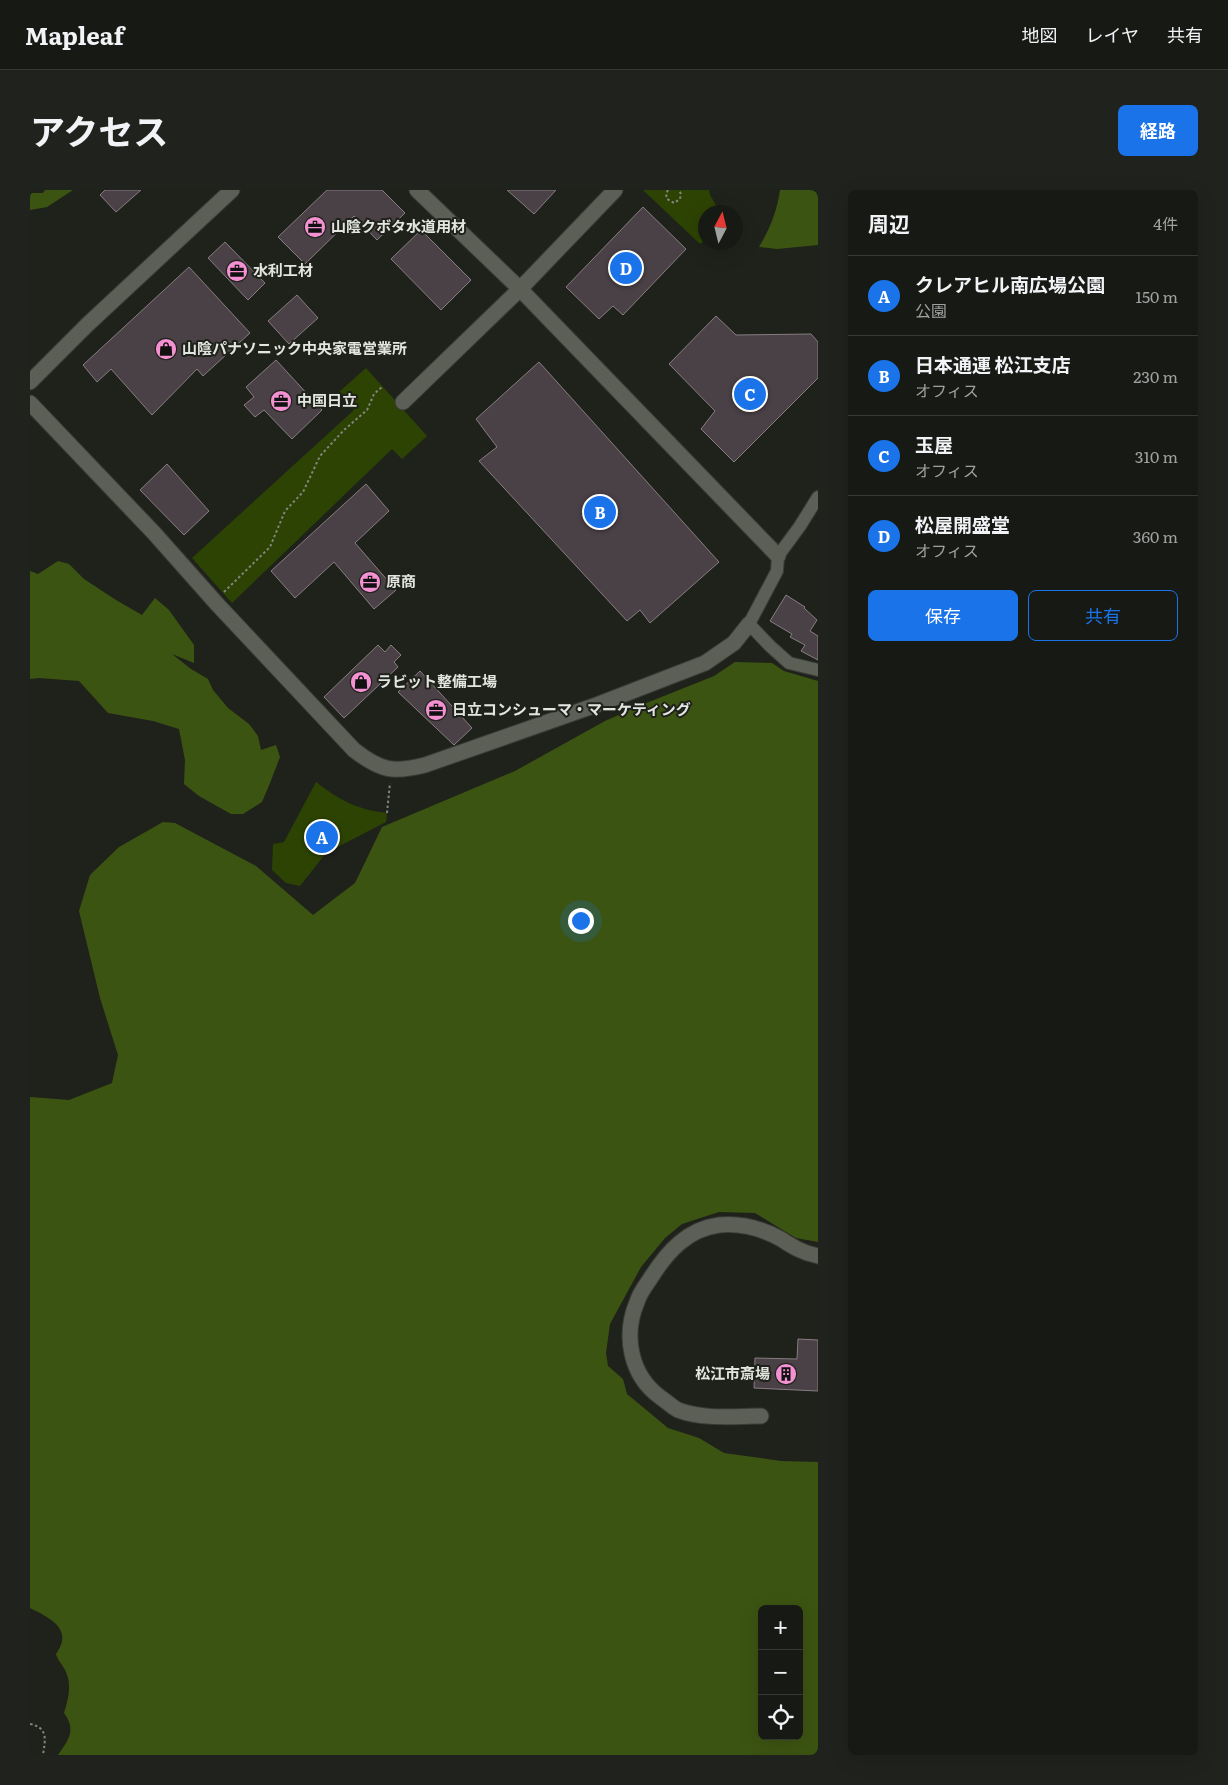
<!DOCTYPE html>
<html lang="ja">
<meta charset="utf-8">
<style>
body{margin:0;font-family:Literata,"Noto Sans JP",serif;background:#20231d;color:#f1f3f6}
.controls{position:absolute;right:15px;bottom:15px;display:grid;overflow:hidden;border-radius:8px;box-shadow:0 5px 20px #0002}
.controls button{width:45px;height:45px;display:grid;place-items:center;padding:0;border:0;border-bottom:1px solid #363834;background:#171a14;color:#f1f3f6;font:25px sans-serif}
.compass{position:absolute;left:668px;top:15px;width:45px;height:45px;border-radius:50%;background:#171a14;box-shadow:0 5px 20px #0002;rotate:7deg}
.you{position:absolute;left:550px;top:730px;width:18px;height:18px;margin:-12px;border:4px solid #fff;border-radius:50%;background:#1a73e8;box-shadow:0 0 0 8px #1a73e833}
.badge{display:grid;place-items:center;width:32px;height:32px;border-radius:50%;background:#1a73e8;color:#fff;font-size:16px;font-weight:700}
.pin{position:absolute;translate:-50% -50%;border:2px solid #fff;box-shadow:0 1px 5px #0006}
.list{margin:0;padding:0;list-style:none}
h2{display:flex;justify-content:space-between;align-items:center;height:65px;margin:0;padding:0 20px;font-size:21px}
h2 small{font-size:16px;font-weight:400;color:#9ea1a0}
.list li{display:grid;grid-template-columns:32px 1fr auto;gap:15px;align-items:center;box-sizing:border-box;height:80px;padding:0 20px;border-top:1px solid #363834}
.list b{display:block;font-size:19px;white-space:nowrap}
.list p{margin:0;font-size:16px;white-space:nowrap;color:#9ea1a0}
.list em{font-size:16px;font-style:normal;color:#9ea1a0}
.actions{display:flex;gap:10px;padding:15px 20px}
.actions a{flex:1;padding:11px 0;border:1px solid #1a73e8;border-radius:8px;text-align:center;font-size:18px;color:#1a73e8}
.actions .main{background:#1a73e8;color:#fff}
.icon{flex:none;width:28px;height:28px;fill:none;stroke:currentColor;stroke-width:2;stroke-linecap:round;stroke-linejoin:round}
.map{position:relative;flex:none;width:788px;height:1565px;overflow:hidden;border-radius:8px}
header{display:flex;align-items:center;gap:30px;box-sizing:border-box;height:70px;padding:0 25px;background:#171a14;border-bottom:1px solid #363834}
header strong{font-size:24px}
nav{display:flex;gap:28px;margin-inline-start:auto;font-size:18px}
.intro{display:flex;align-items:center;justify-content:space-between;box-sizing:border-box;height:120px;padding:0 30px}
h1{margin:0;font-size:35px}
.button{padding:12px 22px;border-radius:8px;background:#1a73e8;color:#fff;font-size:18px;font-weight:700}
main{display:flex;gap:30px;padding:0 30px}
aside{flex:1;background:#171a14;border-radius:8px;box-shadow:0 5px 20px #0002}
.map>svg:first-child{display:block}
</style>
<header>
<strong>Mapleaf</strong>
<nav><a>地図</a><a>レイヤ</a><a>共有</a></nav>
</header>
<div class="intro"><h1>アクセス</h1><a class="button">経路</a></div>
<main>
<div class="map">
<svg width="788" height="1565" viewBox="0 0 788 1565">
<rect width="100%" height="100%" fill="#1f221a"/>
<g fill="#2d4303">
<polygon points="613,0 679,0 680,5 690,22 676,22 675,50 670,54"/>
<polygon points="336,178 397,246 372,269 362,259 202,413 162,368 324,220 308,203"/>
<path d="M 286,592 C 309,610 328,620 357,623 L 356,632 L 296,663 L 270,696 L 256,693 L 242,680 L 243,654 L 254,652 Z"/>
</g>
<g fill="#3c5412" fill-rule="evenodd">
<polygon points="15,0 43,0 17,17 0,20 0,3 13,3"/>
<path d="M 750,0 L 788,0 L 788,55 L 747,59 L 729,57 C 740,39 747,21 750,0 Z"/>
<polygon points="28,371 39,374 54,389 86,410 112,425 125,408 139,420 164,455 164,473 142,464 161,479 178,489 183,500 198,518 219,534 228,546 231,560 246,555 250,567 240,593 232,612 213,624 201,624 169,606 154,594 155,570 149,539 123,531 78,523 49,491 9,488 0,489 0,381 8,384"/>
<path d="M 705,472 L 742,473 L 754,481 L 788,491 L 788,1052 L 766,1048 L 725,1023 L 689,1022 L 652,1034 L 635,1048 L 611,1077 L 580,1134 L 576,1163 L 578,1176 L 593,1189 L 597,1204 L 638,1238 L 669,1248 L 694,1263 L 751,1271 L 788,1272 L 788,1565 L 28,1565 C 38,1550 47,1541 34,1523 C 38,1510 42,1496 36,1482 C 33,1475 28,1471 26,1464 C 44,1439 20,1428 0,1418 L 0,907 L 39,910 L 82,893 L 88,865 L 70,808 L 49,721 L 60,685 L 89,657 L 133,632 L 145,633 L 226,676 L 283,725 L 325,693 L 352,637 L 485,581 L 575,531 L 609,516 L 684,486 ZM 732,1419 L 769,1419 L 769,1546 L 732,1546 Z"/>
</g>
<g fill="#4a4146" stroke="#877d83">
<polygon points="75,0 111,0 86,22 70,5"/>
<polygon points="297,0 352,0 375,23 347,50 324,26 275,74 248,47"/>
<polygon points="477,0 526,0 504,24"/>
<polygon points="613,17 656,59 593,125 583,116 569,129 536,97"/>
<polygon points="391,40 441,90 411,120 361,69"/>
<polygon points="195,52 235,93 218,110 178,68"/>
<polygon points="159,77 220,143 173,186 167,179 122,225 81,179 67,192 53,175"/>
<polygon points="267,105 288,128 259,154 238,131"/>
<polygon points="686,126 706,145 781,144 788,152 788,188 704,272 671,239 685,221 639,174"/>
<polygon points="246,170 292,220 262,249 234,220 225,227 214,215 224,207 216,197"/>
<polygon points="509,172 689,372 620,433 610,420 597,431 449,271 467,257 446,229"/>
<polygon points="137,274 179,321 154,345 110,300"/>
<polygon points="336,294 359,321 325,353 366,400 344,419 304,372 265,408 241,381"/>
<polygon points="756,405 775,417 774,418 787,430 780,441 788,446 788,470 771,461 775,455 760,447 762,444 740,431"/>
<polygon points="348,455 355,462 361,455 371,465 364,472 368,477 314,528 294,507"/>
<polygon points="390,481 442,538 424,555 368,502"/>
<polygon points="768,1149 788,1150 788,1201 724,1198 725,1168 767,1169"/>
</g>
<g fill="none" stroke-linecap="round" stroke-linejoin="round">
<g stroke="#393c35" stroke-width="14">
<polyline id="minor" points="788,307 770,336 748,366 747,381 719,434 740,456 759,473 788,480"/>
</g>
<g stroke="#393c35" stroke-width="17">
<g id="tertiary">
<polyline points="387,0 490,99 748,366"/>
<polyline points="0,192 57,135 202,0"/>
<polyline points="373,212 490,99 585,0"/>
<path d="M 0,213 L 124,343 L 187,414 L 324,560 C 351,581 363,583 395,575 L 569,514 L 675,473 L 704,453 L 719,434"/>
<path d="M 731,1226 C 705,1226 674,1230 648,1220 C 642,1217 636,1211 630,1207 C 600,1185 593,1145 607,1112 C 610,1102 617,1094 622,1086 C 638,1061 658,1039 689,1035 C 711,1033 731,1038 751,1049 C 763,1057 773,1063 788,1066"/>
</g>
</g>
<g stroke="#82857f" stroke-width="2" stroke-dasharray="2.5 2.5" stroke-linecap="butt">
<polyline points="638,0 636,4 637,9 644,13 650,9 651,4 649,0"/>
<polyline points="194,402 240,357 255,321 273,302 290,266 314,240 337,220 344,204 353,196"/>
<polyline points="357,623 360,593"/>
<path d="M 0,1534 C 19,1538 15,1550 13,1565"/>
</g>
<use href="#minor" stroke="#5b5f56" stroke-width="12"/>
<use href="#tertiary" stroke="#5b5f56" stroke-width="15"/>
</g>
<defs>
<g id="office-disc" transform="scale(1.125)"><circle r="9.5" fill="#f491d3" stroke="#1f221a"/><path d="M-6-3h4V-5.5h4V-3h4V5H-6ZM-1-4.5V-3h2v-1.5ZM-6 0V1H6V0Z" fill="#111"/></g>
<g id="shop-disc" transform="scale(1.125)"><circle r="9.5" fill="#f491d3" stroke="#1f221a"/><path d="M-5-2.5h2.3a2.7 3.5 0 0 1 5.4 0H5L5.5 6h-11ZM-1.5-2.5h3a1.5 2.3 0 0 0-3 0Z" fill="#111"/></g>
<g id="building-disc" transform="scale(1.125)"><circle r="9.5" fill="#f491d3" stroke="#1f221a"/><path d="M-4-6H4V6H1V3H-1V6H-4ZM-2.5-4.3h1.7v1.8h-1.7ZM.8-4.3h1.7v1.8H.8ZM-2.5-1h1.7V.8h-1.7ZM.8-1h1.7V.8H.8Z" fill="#111"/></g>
</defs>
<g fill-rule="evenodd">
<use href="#office-disc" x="285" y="37"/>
<use href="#office-disc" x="207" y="81"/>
<use href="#shop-disc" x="136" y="159"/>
<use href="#office-disc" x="251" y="211"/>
<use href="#office-disc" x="340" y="392"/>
<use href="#shop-disc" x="331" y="492"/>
<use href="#office-disc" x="406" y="520"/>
<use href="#building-disc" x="756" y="1184"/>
</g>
<g text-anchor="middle" stroke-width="4" stroke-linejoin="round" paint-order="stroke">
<g font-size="15" font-weight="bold" fill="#e2e5e0" stroke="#1f221a" text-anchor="start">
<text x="301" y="42">山陰クボタ水道用材</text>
<text x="223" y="86">水利工材</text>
<text x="152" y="164">山陰パナソニック中央家電営業所</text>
<text x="267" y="216">中国日立</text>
<text x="356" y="397">原商</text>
<text x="347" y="497">ラビット整備工場</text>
<text x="422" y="525">日立コンシューマ・マーケティング</text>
<text x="740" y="1189" text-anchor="end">松江市斎場</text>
</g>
</g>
</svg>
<div class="controls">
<button>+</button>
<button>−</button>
<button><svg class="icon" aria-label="locate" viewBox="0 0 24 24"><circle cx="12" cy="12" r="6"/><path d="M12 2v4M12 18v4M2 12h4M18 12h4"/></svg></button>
</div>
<svg class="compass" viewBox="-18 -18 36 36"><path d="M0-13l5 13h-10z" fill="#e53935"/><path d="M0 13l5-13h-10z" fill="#9ea1a0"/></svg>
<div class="you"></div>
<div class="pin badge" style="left:292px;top:647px">A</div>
<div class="pin badge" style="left:570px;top:322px">B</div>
<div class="pin badge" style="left:720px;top:204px">C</div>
<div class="pin badge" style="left:596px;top:78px">D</div>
</div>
<aside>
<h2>周辺<small>4件</small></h2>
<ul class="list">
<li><span class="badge">A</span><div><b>クレアヒル南広場公園</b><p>公園</p></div><em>150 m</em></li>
<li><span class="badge">B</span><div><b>日本通運 松江支店</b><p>オフィス</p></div><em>230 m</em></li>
<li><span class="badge">C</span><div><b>玉屋</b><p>オフィス</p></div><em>310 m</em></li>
<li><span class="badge">D</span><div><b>松屋開盛堂</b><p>オフィス</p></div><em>360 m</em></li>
</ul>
<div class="actions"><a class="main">保存</a><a>共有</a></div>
</aside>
</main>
